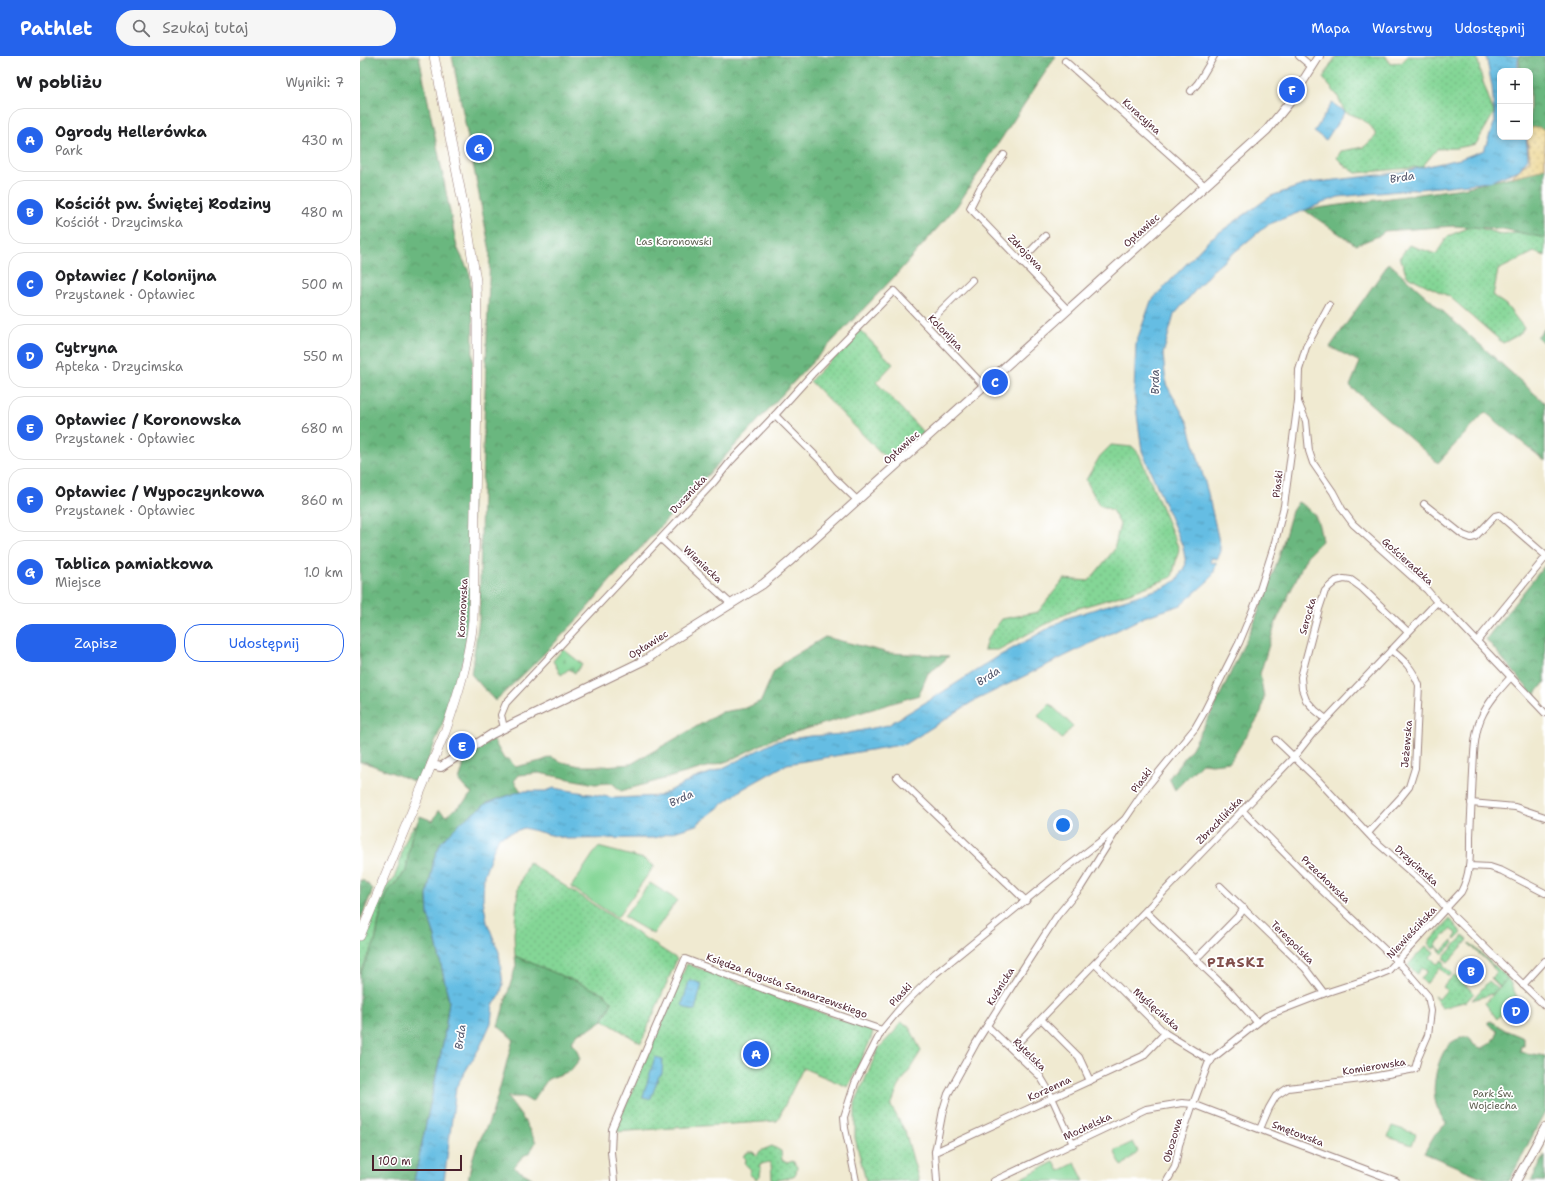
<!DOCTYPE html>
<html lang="pl">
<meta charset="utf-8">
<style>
body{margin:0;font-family:"Shantell Sans",sans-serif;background:#f6f6f6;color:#202124}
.controls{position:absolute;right:12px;top:12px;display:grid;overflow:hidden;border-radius:8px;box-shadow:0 2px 6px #0003}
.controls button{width:36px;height:36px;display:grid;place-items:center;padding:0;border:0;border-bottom:1px solid #e0e0e0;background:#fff;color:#202124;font:20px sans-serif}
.scale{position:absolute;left:12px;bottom:10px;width:90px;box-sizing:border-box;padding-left:4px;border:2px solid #4a1f2b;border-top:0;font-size:11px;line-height:14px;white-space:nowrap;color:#4a1f2b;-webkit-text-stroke:3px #fff;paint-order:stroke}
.you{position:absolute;left:703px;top:769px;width:14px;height:14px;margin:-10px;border:3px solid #fff;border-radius:50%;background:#1a73e8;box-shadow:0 0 0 6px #1a73e833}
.badge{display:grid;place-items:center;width:26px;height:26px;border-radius:50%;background:#2563eb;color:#fff;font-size:13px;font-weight:700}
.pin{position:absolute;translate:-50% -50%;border:2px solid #fff;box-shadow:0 1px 4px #0006}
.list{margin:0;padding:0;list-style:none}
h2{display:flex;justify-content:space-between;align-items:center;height:52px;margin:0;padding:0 16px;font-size:17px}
h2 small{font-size:13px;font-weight:400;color:#757577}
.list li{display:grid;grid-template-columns:26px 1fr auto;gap:12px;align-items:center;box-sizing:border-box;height:64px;margin:0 8px 8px;padding:0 8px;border:1px solid #e0e0e0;border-radius:16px}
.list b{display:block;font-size:15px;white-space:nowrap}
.list p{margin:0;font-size:13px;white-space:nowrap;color:#757577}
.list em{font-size:13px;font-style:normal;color:#757577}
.actions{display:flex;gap:8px;padding:12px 16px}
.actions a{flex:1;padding:9px 0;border:1px solid #2563eb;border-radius:16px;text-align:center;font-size:14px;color:#2563eb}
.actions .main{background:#2563eb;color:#fff}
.icon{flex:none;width:22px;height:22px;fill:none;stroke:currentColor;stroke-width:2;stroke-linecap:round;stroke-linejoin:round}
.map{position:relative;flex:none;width:1185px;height:1125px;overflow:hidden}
header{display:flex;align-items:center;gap:24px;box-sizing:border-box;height:56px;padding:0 20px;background:#2563eb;color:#fff}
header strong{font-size:19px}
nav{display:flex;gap:22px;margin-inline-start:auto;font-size:14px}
.search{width:280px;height:36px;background:#f6f6f6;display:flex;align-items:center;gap:10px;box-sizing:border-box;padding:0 14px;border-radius:22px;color:#757577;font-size:15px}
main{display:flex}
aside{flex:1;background:#fff}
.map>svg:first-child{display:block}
</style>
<header>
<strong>Pathlet</strong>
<div class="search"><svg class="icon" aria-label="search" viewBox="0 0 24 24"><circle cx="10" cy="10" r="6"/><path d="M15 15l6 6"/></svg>Szukaj tutaj</div>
<nav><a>Mapa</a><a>Warstwy</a><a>Udostępnij</a></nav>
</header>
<main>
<aside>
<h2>W pobliżu<small>Wyniki: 7</small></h2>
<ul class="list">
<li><span class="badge">A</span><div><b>Ogrody Hellerówka</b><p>Park</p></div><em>430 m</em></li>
<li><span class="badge">B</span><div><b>Kościół pw. Świętej Rodziny</b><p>Kościół · Drzycimska</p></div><em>480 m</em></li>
<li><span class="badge">C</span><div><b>Opławiec / Kolonijna</b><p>Przystanek · Opławiec</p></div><em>500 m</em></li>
<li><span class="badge">D</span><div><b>Cytryna</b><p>Apteka · Drzycimska</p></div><em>550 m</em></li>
<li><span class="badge">E</span><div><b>Opławiec / Koronowska</b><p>Przystanek · Opławiec</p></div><em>680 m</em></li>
<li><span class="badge">F</span><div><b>Opławiec / Wypoczynkowa</b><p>Przystanek · Opławiec</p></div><em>860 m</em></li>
<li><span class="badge">G</span><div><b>Tablica pamiatkowa</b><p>Miejsce</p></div><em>1.0 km</em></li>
</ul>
<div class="actions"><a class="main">Zapisz</a><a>Udostępnij</a></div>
</aside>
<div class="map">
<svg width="1185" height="1125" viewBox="0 0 1185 1125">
<defs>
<pattern id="grass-dots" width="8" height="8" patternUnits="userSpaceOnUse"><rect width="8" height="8" fill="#84d696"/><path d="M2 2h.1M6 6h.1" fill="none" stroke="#74b781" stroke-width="1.8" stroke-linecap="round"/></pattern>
<pattern id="forest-crowns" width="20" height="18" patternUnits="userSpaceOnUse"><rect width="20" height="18" fill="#6bb77f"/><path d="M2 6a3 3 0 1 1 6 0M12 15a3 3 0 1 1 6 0" fill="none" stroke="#5a9468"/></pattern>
<pattern id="sand-dots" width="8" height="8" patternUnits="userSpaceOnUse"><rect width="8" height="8" fill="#eeda9e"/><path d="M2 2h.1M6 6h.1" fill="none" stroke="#cebb88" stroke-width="1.8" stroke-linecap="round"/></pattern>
<pattern id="cemetery-stones" width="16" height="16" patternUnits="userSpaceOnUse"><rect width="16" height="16" fill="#84d696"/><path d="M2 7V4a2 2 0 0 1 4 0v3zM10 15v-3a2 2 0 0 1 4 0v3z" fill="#74b781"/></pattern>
<pattern id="water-ripples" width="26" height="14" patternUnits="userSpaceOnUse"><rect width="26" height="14" fill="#65bde3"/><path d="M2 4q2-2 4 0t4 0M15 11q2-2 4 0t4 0" fill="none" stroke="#5599b8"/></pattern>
</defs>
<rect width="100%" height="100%" fill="#fff"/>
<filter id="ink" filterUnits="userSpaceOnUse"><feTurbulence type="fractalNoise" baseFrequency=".025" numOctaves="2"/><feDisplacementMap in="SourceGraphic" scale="8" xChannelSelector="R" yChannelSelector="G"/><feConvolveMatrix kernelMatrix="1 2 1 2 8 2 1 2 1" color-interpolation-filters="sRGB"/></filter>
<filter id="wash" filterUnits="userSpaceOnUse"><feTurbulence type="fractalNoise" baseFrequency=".012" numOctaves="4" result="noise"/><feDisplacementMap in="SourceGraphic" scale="16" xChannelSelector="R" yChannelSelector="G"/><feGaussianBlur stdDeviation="0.9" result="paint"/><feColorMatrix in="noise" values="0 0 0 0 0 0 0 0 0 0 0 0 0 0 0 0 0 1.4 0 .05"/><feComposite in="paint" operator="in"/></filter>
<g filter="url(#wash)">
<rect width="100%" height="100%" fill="#f0ead1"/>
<g fill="url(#grass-dots)" stroke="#677a60">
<path d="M 976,0 L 1026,0 L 1030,8 L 1041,7 L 1048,0 L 1117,0 L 1122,23 L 1134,57 L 1116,88 L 1097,92 L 1077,93 L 1062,111 L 996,117 L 984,109 L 977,102 L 981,95 L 1004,91 L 1016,80 C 1012,66 998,61 985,56 L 977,39 L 963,22 Z"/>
<polygon points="1113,170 1144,179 1173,173 1185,179 1185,200 1174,196 1138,214 1133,240 1146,249 1164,272 1160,278 1143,287 1090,241 1047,220 1040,201 1049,189 1076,198 1088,180"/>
<polygon points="500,274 533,308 516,326 564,377 531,407 450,325"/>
<polygon points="751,389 773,391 779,398 819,493 812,521 770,537 712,554 638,594 624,594 627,583 642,563 678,556 704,523 729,525 754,494 760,468 752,454 739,449 726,424 740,400"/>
<polygon points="54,770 56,771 51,782 46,815 29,834 22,850 15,886 0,918 0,892 25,832 34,822 39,809 43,791 49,777"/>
<polygon points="168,806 317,903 281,987 243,964 252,946 155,900 154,878 158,832"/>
<polygon points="1090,863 1102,877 1095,884 1094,883 1097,878 1090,873 1075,889 1082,895 1092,885 1094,887 1083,898 1076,891 1073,893 1068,887"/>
<polygon points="1103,880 1108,884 1088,906 1083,902"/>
<polygon points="1110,887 1133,909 1132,910 1109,888"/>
<polygon points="1066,890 1074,897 1070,901 1077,908 1082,904 1085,907 1083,910 1092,917 1089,921 1080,912 1066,928 1061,923 1067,915 1062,912 1057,918 1048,909"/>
<polygon points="327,908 513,975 511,983 488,1031 443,1012 417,1065 254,1076"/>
<polygon points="1134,909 1148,922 1140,931 1131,922 1137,916 1132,911"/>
<polygon points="1094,919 1114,937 1107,945 1082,952 1074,940 1079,943 1087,934 1083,931"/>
<polygon points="1129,925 1138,933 1132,938 1112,944"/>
<polygon points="541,966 549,970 561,995 538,1032 531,1050 545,1075 559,1125 506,1125 495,1082 495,1047 518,993 535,975"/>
<polygon points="412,1090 421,1095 422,1104 427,1107 433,1105 437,1111 436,1117 433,1121 413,1125 412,1123 411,1108 408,1106 399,1109 401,1113 400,1120 396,1123 389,1118 391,1114 385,1108 386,1103 383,1100 388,1096 393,1096 397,1100 400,1095"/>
</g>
<g fill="url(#forest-crowns)" stroke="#5a6b55">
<polygon points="7,0 59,0 97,191 110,218 113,265 111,548 105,597 92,643 62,720 56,726 4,706 0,706 0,8"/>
<polygon points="92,0 696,0 597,150 535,220 443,316 250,525 217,564 169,613 135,645 111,618 119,564 123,395 130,195"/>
<polygon points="1159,0 1185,0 1185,182 1143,173 1094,170 1024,175 1021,179 996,189 944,154 1103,132 1151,121 1170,104 1167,81 1170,81 1170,15 1160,15"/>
<polygon points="1029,207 1185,347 1185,405 1125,356 1078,407 990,330 1000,306 970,291"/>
<polygon points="1185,272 1185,288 1177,281"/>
<path d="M 938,446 C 958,457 958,464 962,485 L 947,500 L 916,566 L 900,618 L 904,641 L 901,657 L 870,706 L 852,708 L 842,707 L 815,734 L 809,722 L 832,692 L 856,648 L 894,567 L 919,501 L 932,455 Z"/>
<polygon points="1185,509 1185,626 1174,640 1126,583"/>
<polygon points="465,581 529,597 589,600 577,611 568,617 559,639 413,683 368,705 261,735 252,727 235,728 179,717 159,719 154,725 161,735 127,747 81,786 74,803 67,840 68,859 74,877 89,945 84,982 54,1125 0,1125 0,918 15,886 22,850 29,834 46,815 51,782 60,760 73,765 79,754 86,760 105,745 112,737 105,732 99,725 103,711 103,702 133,683 144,703 149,703 155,711 181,705 191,701 202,706 220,710 244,710 271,708 362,656 386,652 401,645 414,615 425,605"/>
<polygon points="0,824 4,825 13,833 0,865"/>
<path d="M 155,900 L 245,938 L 252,946 L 243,964 L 230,973 L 218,977 L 211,987 L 216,992 L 220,1003 L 210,1015 L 188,1023 L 172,1046 L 163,1041 L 147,1041 L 164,1064 L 176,1086 L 170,1096 L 162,1101 L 154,1111 C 161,1117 170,1119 175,1125 L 108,1125 C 110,1113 112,1103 116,1092 C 121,1080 128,1070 132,1058 C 140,1033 146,1008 153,983 L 138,970 L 156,909 Z"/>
<path d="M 1131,965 L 1145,974 L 1164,982 L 1164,990 L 1161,990 L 1160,996 L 1185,1000 L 1185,1056 L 1149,1125 L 1131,1125 L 1064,1097 L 1075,1078 L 1086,1068 C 1082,1061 1078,1055 1076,1048 C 1071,1032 1077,1004 1087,991 C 1092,984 1101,981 1109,981 L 1114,989 L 1121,992 C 1128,990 1137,984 1137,975 L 1128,968 L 1128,966 Z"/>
<polygon points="1185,1099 1185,1125 1171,1125"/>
</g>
<polygon fill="url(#sand-dots)" stroke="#9c7c64" points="1178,71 1185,74 1185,111 1177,115 1151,121 1170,104 1167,81 1170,81 1170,72"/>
<polygon fill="url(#cemetery-stones)" stroke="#677a60" points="203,593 222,608 215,617 209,613 201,619 193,605"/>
<g fill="#84d696" stroke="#677a60">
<polygon points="690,648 713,670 702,683 678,660"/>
<polygon points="238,791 284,803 294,810 257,862 211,831"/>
<polygon points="290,827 317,844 293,878 264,861"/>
<polygon points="1148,922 1157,941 1137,963 1125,947"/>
<polygon points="1032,1070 1056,1078 1052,1089 1028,1081"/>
<polygon points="773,1086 778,1095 762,1110 754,1095"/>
<polygon points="694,1106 699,1115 715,1107 724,1125 655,1125"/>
</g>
<g fill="url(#water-ripples)" stroke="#586e87">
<polygon points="1126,0 1158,0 1158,15 1140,15 1140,81 1166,81 1168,102 1159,114 1129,126 978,141 907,169 852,215 814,259 803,298 806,328 828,367 848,437 860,490 860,498 857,503 853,502 850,504 851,507 856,506 856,507 854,516 849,524 821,549 784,561 612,646 546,688 427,708 381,734 336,769 295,782 207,783 164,772 139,781 132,797 124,819 123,843 127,866 139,896 143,929 139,942 133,949 131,967 120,991 96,1031 84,1125 54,1125 84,982 89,945 74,877 68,859 67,840 74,802 81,786 101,766 127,747 161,735 186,735 194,732 255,742 299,740 333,723 361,713 416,685 450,680 483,678 528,669 581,637 639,600 707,562 805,531 817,524 826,508 823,491 782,395 774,336 776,287 791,245 850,183 911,140 949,127 1036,117 1100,103 1124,94 1135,65 1132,30"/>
<polygon points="972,47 985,56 966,84 954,76"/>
<path d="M 329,925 L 334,925 L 342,928 L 335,954 C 329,955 326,952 322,949 Z"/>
<polygon points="295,1001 303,1003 302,1018 299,1020 291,1042 287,1043 283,1042 283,1040"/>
</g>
</g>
<g filter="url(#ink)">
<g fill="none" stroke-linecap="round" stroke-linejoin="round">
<g stroke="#9d847e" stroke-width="8">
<g id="minor">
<polyline points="939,0 952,11"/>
<polyline points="705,5 845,130"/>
<polyline points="831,35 838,27 854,0"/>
<polyline points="644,99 620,132 610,152 708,254"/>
<polyline points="661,205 685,180"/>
<polyline points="566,269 612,224"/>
<polyline points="938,346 946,365 949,395 953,407 973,436 982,453 993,468 1067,534 1077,546 1091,558 1185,657"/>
<polyline points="497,444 472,420 463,407 415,359 452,318 530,239 534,235 624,330"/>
<polyline points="1064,448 1103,479 1111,482 1115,481 1135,460 1139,459 1185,499"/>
<polyline points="301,483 371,548"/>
<polyline points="1117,585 1185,502"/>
<polyline points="966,663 955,654 946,644 942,633 941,621 959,553 965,535 970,530 976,525 984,523 991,524 1002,532 1048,576"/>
<polyline points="144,672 141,659 146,647 354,426 370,406 415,359"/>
<polyline points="916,684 958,724 1013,783 1069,832 1094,861 1185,950"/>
<polyline points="537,721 666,845"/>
<polyline points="1111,747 1155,751 1185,761"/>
<polyline points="882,754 951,824 1043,911 1068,940 1071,955 1068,979 1058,1002 1055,1013 1001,1023 928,1032 916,1040 909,1052 900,1073"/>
<path d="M 1008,777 L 1041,741 L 1049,731 L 1055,712 L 1059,629 C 1052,612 1045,605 1031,594"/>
<polyline points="1109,810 1130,811 1142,815 1185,837"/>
<polyline points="860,830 945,912 964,937"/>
<polyline points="786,856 871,937 897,966"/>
<polyline points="836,903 880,858 884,852"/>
<polyline points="735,908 805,977 851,1005"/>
<polyline points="1163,929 1185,905"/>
<polyline points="682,964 719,1001 730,1025"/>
<polyline points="627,970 680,1020 689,1035 713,1088"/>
<polyline points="652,993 934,701 953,677 1077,546"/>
<polyline points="575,1096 783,1000 805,977"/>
<polyline points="254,1125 251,1096 252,1073 325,903 417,938 522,974"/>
<polyline points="496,1125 485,1072 484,1061 495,1027 522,974 542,950 575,918 693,822 741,785 765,763 786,732 835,672 843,658 879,587 896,546 914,490 924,450 938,345 939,314 946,291 969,249"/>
<polyline points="577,1125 575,1096 583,1054 588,1038 616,987 657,922 697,860 721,831 758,772"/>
<polyline points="634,1125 786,1053 822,1047 833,1048 846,1053 1036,1125"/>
<path d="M 807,1125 L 815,1111 L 819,1089 L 833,1048 L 848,1008 L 853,1002 L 906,960 L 968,936 L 1011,922 L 1028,915 L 1101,836 C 1111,817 1110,801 1110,780 C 1111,759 1112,737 1113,716 C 1114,698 1114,679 1121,662 C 1128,646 1140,633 1151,621"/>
</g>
</g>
<g stroke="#9d847e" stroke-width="10">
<g id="tertiary">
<polyline points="71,709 81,711 84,709 132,678 287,603 310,586 403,528 429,506 907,74 929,47 959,0"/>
<polyline points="1156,1125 1185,1072"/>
</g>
</g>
<g stroke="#9d847e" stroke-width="10">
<path id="secondary" d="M 0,880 L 85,676 C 98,639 109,603 113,564 L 117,335 L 117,264 L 116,225 L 107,168 L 74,0"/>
</g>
<use href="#minor" stroke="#fff" stroke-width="6"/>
<use href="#tertiary" stroke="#fff" stroke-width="8"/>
<use href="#secondary" stroke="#fff" stroke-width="9"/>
</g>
</g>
<g text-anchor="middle" stroke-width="3.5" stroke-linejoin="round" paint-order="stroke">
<g font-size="10" fill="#4a1f2b" stroke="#fff">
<text transform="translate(782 60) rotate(42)" y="4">Kuracyjna</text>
<text transform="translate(781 174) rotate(-42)" y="4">Opławiec</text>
<text transform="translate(666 196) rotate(46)" y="4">Zdrojowa</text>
<text transform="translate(586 276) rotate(46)" y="4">Kolonijna</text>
<text transform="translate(541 391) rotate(-42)" y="4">Opławiec</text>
<text transform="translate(917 428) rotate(-83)" y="4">Piaski</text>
<text transform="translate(328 438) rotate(-47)" y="4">Dusznicka</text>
<text transform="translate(1048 505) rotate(42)" y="4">Gościeradzka</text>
<text transform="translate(343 508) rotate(43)" y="4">Wieniecka</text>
<text transform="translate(102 552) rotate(-87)" y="4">Koronowska</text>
<text transform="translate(947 560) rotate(-74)" y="4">Serocka</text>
<text transform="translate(288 588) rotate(-32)" y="4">Opławiec</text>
<text transform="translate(1046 688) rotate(-85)" y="4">Jeżewska</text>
<text transform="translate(781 724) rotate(-53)" y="4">Piaski</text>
<text transform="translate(859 764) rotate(-46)" y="4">Zbrachlińska</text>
<text transform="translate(1057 809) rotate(42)" y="4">Drzycimska</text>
<text transform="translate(966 823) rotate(44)" y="4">Przechowska</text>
<text transform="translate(1051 876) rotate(-47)" y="4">Niewieścińska</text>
<text transform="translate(933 886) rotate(45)" y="4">Terespolska</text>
<text transform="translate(427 929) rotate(20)" y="4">Księdza Augusta Szamarzewskiego</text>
<text transform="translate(640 930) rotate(-58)" y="4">Kuźnicka</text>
<text transform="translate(540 938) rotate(-47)" y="4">Piaski</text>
<text transform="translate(797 953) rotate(42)" y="4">Myślęcińska</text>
<text transform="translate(670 998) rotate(45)" y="4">Rytelska</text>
<text transform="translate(1014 1010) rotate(-9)" y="4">Komierowska</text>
<text transform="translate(689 1032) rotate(-25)" y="4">Korzenna</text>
<text transform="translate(727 1070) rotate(-25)" y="4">Mochelska</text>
<text transform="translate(938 1077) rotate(21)" y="4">Smętowska</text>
<text transform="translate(812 1084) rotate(-74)" y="4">Obozowa</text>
</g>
<g font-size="10" fill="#5e5f50" stroke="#fff">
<text x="314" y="189">Las Koronowski</text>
<text x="1133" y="1041">Park Św.<tspan x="1133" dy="12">Wojciecha</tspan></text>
</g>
<g font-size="11" font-style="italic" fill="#53566b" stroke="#fff">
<text transform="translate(1042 121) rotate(-9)" y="4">Brda</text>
<text transform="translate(795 326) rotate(-90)" y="4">Brda</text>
<text transform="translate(628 620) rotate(-33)" y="4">Brda</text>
<text transform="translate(321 742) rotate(-25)" y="4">Brda</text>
<text transform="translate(100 981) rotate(-82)" y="4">Brda</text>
</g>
<g font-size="14" font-weight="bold" letter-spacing="1" fill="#82504c" stroke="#fff">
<text x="876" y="911">PIASKI</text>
</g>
</g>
</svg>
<div class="controls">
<button>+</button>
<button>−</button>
</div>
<div class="scale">100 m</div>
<div class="you"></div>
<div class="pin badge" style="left:396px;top:998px">A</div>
<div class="pin badge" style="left:1111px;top:915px">B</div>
<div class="pin badge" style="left:635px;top:326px">C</div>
<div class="pin badge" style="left:1156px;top:955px">D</div>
<div class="pin badge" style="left:102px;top:690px">E</div>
<div class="pin badge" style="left:932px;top:34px">F</div>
<div class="pin badge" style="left:119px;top:92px">G</div>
</div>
</main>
